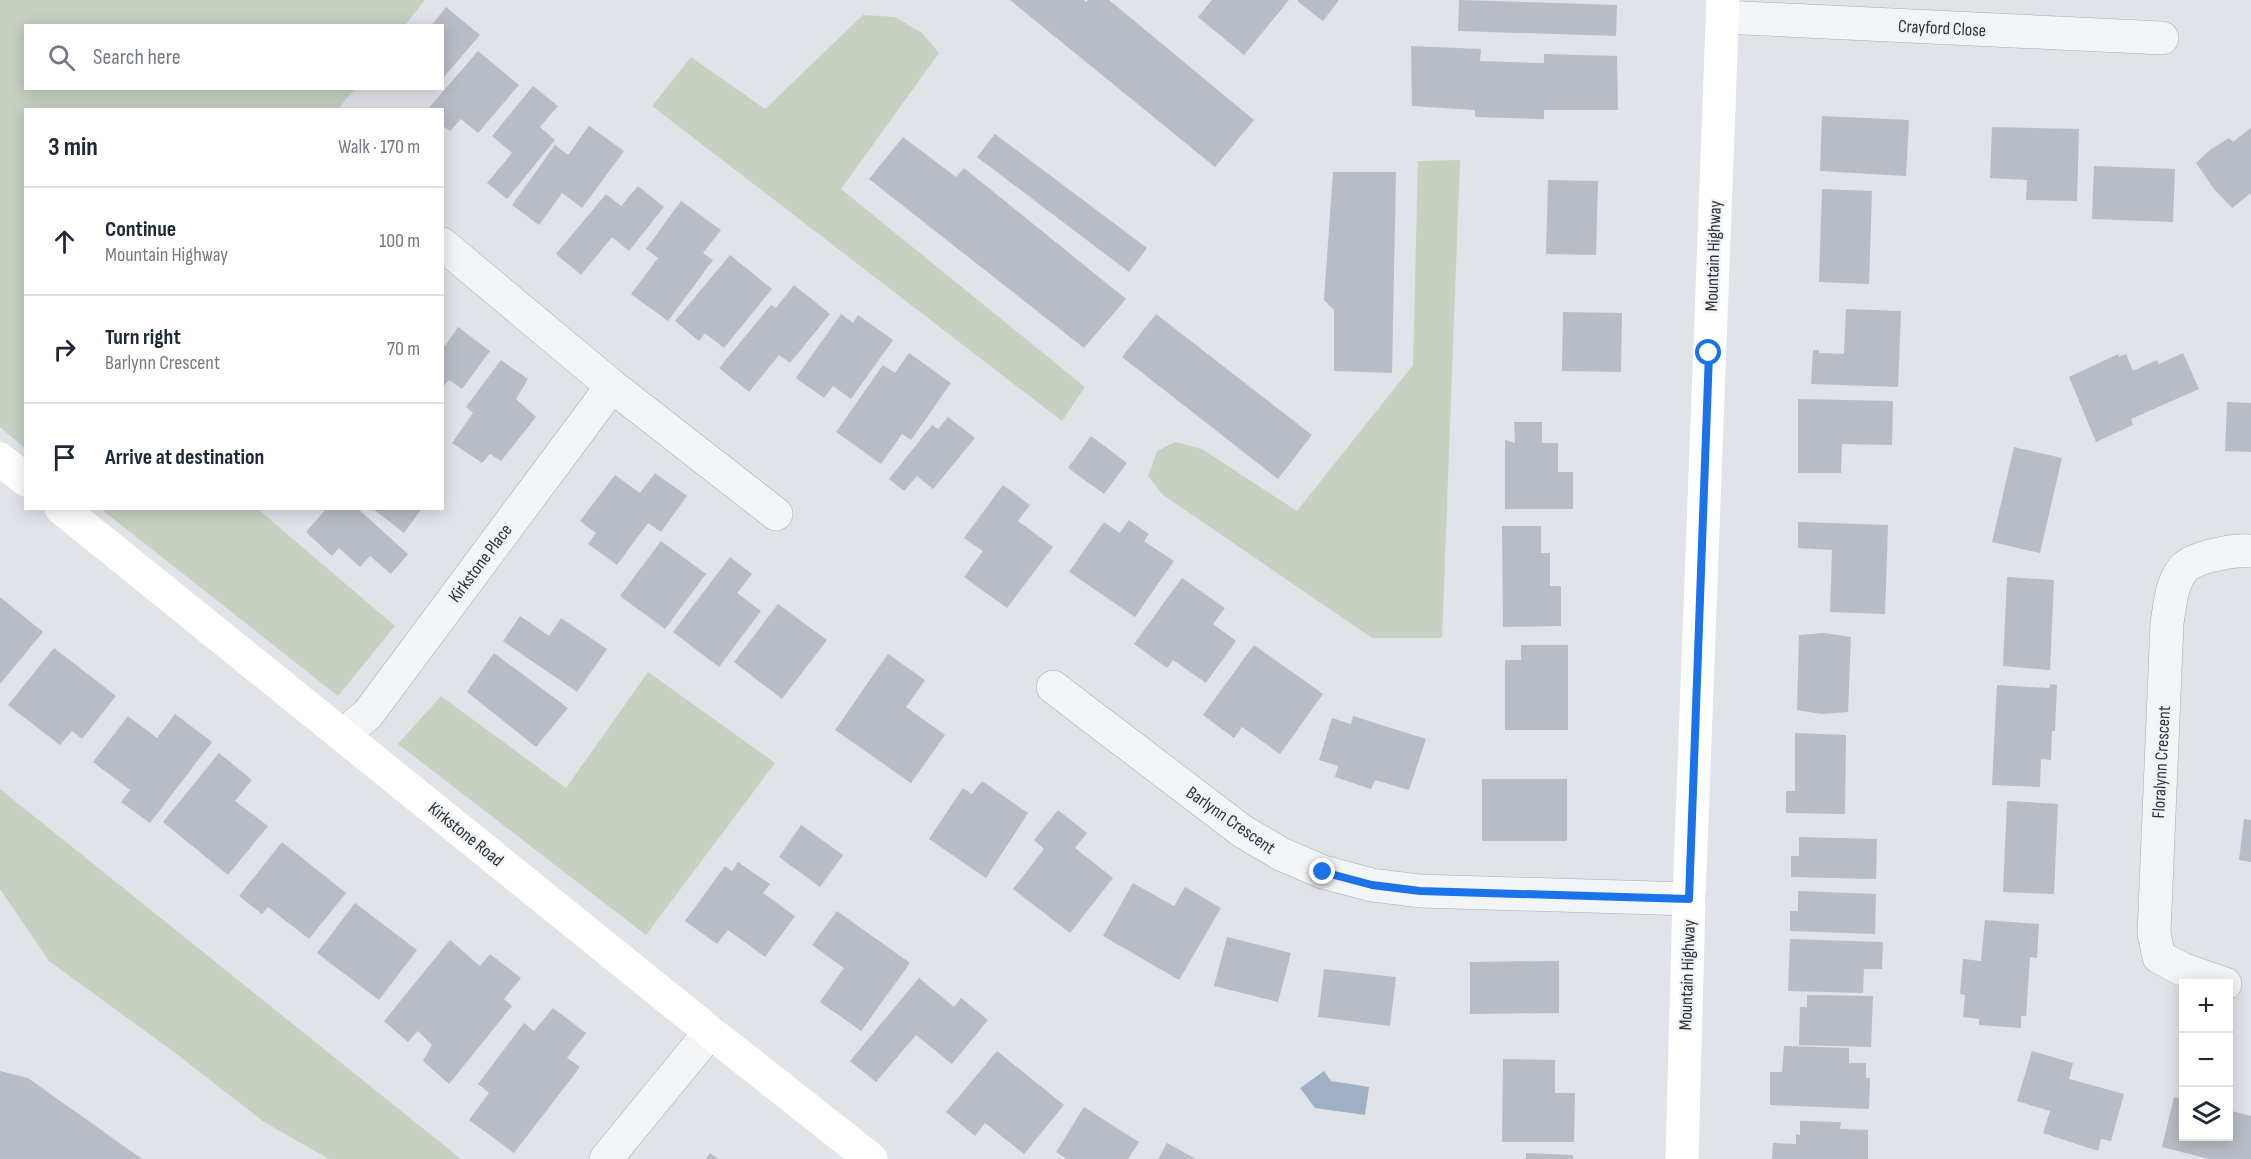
<!DOCTYPE html>
<meta charset="utf-8">
<style>
body{margin:0;font-family:"Sofia Sans Condensed",sans-serif;background:#f2f2f3;color:#1f2937}
.controls{position:absolute;right:18px;bottom:18px;display:grid;overflow:hidden;border-radius:0px;box-shadow:0 3px 15px #0003}
.controls button{width:54px;height:54px;display:grid;place-items:center;padding:0;border:0;border-bottom:2px solid #e0e1e3;background:#fff;color:#1f2937;font:30px sans-serif}
.stop{position:absolute;width:18px;height:18px;margin:-14px;border:4px solid #1a73e8;border-radius:50%;background:#fff}
.stop.end{background:#1a73e8;border-color:#fff;box-shadow:0 2px 6px #0008}
.list{margin:0;padding:0;list-style:none}
h2{display:flex;justify-content:space-between;align-items:center;height:78px;margin:0;padding:0 24px;font-size:26px}
h2 small{font-size:20px;font-weight:400;color:#747a83}
.list li{display:grid;grid-template-columns:39px 1fr auto;gap:18px;align-items:center;box-sizing:border-box;height:108px;padding:0 24px;border-top:2px solid #e0e1e3}
.list b{display:block;font-size:22px;white-space:nowrap}
.list p{margin:0;font-size:20px;white-space:nowrap;color:#747a83}
.list em{font-size:20px;font-style:normal;color:#747a83}
.icon{flex:none;width:33px;height:33px;fill:none;stroke:currentColor;stroke-width:2;stroke-linecap:round;stroke-linejoin:round}
.map{position:relative;flex:none;width:2251px;height:1159px;overflow:hidden}
.search{position:absolute;background:#fff;box-shadow:0 3px 15px #0003;left:24px;top:24px;width:420px;height:66px;display:flex;align-items:center;gap:15px;box-sizing:border-box;padding:0 21px;border-radius:0px;color:#747a83;font-size:22px}
.panel{position:absolute;background:#fff;box-shadow:0 3px 15px #0003;left:24px;top:108px;width:420px;height:402px;border-radius:0px}
.map>svg:first-child{display:block}
</style>
<div class="map">
<svg width="2251" height="1159" viewBox="0 0 2251 1159">
<rect width="100%" height="100%" fill="#e0e3e8"/>
<g fill="#c6d1c2">
<polygon points="0,0 425,0 405,25 26,26 26,88 355,89 338,109 26,110 25,448 0,427"/>
<polygon points="863,15 895,17 922,33 939,53 841,189 1085,387 1062,421 652,106 691,57 765,109"/>
<polygon points="1460,160 1442,638 1372,638 1163,495 1148,476 1157,451 1175,442 1202,449 1297,511 1413,365 1418,161"/>
<polygon points="101,509 261,509 260,511 395,626 338,696"/>
<polygon points="648,672 775,763 646,935 398,744 441,696 566,788"/>
<polygon points="0,789 461,1159 329,1159 264,1122 174,1052 49,961 0,889"/>
</g>
<polygon fill="#9fb0c4" points="1324,1071 1331,1081 1369,1087 1365,1115 1315,1108 1300,1088"/>
<g fill="#b8bcc4">
<polygon points="1010,0 1084,0 1086,2 1088,0 1109,0 1254,120 1215,167"/>
<polygon points="1212,0 1289,0 1244,55 1198,17"/>
<polygon points="1298,0 1339,0 1323,21 1297,1"/>
<polygon points="1459,0 1617,5 1616,36 1458,31"/>
<polygon points="446,7 480,35 442,79 442,26 431,26"/>
<polygon points="1411,46 1481,49 1480,61 1544,63 1544,54 1617,56 1618,110 1544,110 1544,119 1475,117 1475,110 1412,106"/>
<polygon points="478,51 519,85 478,133 461,119 450,131 442,125 442,110 427,110"/>
<polygon points="533,86 558,106 540,127 555,140 507,199 487,183 512,153 492,136"/>
<polygon points="1822,116 1909,120 1906,176 1820,171"/>
<polygon points="589,126 624,151 582,208 562,193 539,225 512,205 555,145 568,155"/>
<polygon points="1992,127 2079,129 2077,201 2026,200 2027,180 1990,178"/>
<polygon points="2251,128 2251,193 2232,208 2214,189 2196,163 2211,149 2229,138 2233,142"/>
<polygon points="995,134 1147,248 1129,272 977,157"/>
<polygon points="903,137 956,177 964,168 1126,299 1084,348 869,179"/>
<polygon points="2094,166 2175,169 2173,222 2092,219"/>
<polygon points="1333,172 1396,172 1392,373 1334,371 1334,310 1324,300"/>
<polygon points="1548,180 1598,181 1596,255 1546,254"/>
<polygon points="638,186 664,207 629,251 612,237 581,275 556,254 606,194 621,206"/>
<polygon points="1822,189 1872,191 1869,284 1819,282"/>
<polygon points="681,201 721,230 703,253 713,260 668,321 631,294 658,258 646,249"/>
<polygon points="730,255 772,289 724,348 705,333 699,341 675,321"/>
<polygon points="794,285 830,314 790,363 779,355 749,392 719,368 771,305 776,308"/>
<polygon points="1846,309 1901,311 1898,387 1811,384 1813,350 1819,350 1819,353 1844,354"/>
<polygon points="1563,312 1622,313 1621,372 1562,371"/>
<polygon points="841,314 853,323 858,315 893,340 851,399 833,386 824,398 796,378"/>
<polygon points="1156,314 1312,435 1278,479 1122,357"/>
<polygon points="458,327 490,351 462,389 449,380 442,388 442,344 445,346"/>
<polygon points="909,353 951,383 911,440 902,434 881,464 836,432 883,365 895,373"/>
<polygon points="2183,353 2199,389 2131,419 2133,425 2096,442 2069,377 2118,354 2119,357 2126,354 2133,371 2157,360 2159,364"/>
<polygon points="501,360 528,379 516,399 536,417 501,461 490,454 482,463 452,443 473,413 466,407"/>
<polygon points="1798,399 1893,401 1892,445 1842,444 1841,473 1798,473"/>
<polygon points="2227,402 2251,403 2251,452 2225,451"/>
<polygon points="948,417 975,438 933,489 917,476 904,491 889,479 932,425 938,429"/>
<polygon points="1514,422 1542,422 1542,443 1558,443 1558,472 1573,472 1573,509 1505,509 1505,440 1515,443"/>
<polygon points="1091,436 1127,463 1104,494 1068,468"/>
<polygon points="2014,447 2062,458 2040,553 1992,542"/>
<polygon points="655,473 687,496 661,532 648,523 617,565 588,544 596,533 580,521 615,475 640,493"/>
<polygon points="1003,485 1030,505 1018,521 1053,547 1007,608 964,577 983,551 964,538"/>
<polygon points="327,508 357,508 408,554 391,574 370,556 360,567 339,548 332,556 306,532"/>
<polygon points="372,508 422,508 404,533"/>
<polygon points="1129,520 1149,534 1144,541 1174,561 1135,617 1069,572 1104,522 1120,533"/>
<polygon points="1798,522 1888,525 1885,614 1830,612 1832,550 1798,548"/>
<polygon points="1502,526 1541,526 1541,553 1550,553 1550,586 1561,586 1561,626 1503,627"/>
<polygon points="661,541 706,574 665,629 620,596"/>
<polygon points="730,557 752,574 737,593 761,611 719,667 673,632"/>
<polygon points="2007,577 2054,580 2050,670 2003,666"/>
<polygon points="1182,578 1225,608 1213,624 1236,641 1206,683 1173,660 1167,668 1134,644"/>
<polygon points="0,597 43,632 0,684"/>
<polygon points="778,604 827,640 782,699 734,662"/>
<polygon points="520,616 549,636 561,618 607,649 577,692 503,641"/>
<polygon points="1824,633 1851,637 1848,712 1822,714 1797,710 1799,635"/>
<polygon points="1254,645 1323,694 1280,754 1242,727 1234,738 1203,715"/>
<polygon points="1521,645 1568,645 1568,730 1505,730 1505,660 1521,660"/>
<polygon points="54,648 116,696 82,739 72,731 60,745 8,705"/>
<polygon points="494,653 568,708 536,747 467,692"/>
<polygon points="888,654 925,680 906,707 945,735 911,783 835,730"/>
<polygon points="2050,684 2057,685 2055,731 2052,731 2051,760 2041,759 2040,787 1992,785 1997,685 2049,688"/>
<polygon points="175,714 212,742 150,823 121,802 130,790 93,762 128,716 157,738"/>
<polygon points="1353,716 1426,739 1409,790 1375,780 1371,789 1335,777 1338,766 1319,760 1332,718 1351,724"/>
<polygon points="1795,733 1846,735 1845,814 1786,813 1786,791 1795,791"/>
<polygon points="219,753 252,780 235,801 268,826 228,875 163,822"/>
<rect x="1482" y="779" width="85" height="62"/>
<polygon points="982,781 1028,813 986,878 929,839 963,788 972,794"/>
<polygon points="2007,801 2058,804 2054,894 2003,892"/>
<polygon points="1058,810 1087,833 1075,848 1113,878 1070,933 1013,889 1044,849 1034,840"/>
<polygon points="2244,819 2251,820 2251,862 2239,860"/>
<polygon points="801,825 843,855 820,887 779,857"/>
<polygon points="1799,837 1877,839 1876,879 1791,877 1791,856 1799,856"/>
<polygon points="282,842 346,893 309,939 268,907 262,914 239,896"/>
<polygon points="738,862 770,884 763,893 795,916 765,957 728,930 717,944 685,921 725,866 732,871"/>
<polygon points="1133,883 1174,906 1185,887 1221,908 1179,980 1103,936"/>
<polygon points="1798,891 1876,894 1875,934 1790,931 1790,911 1798,911"/>
<polygon points="355,903 417,950 379,1000 317,953"/>
<polygon points="837,911 910,963 861,1031 820,1002 844,968 812,945"/>
<polygon points="1985,920 2039,924 2037,958 2030,957 2026,1016 2021,1016 2021,1028 1979,1025 1979,1019 1963,1017 1965,995 1960,994 1963,959 1981,961"/>
<polygon points="1227,937 1291,953 1278,1002 1214,986"/>
<polygon points="1790,939 1883,942 1882,969 1864,969 1863,993 1788,991"/>
<polygon points="450,940 480,966 490,954 521,978 504,999 512,1006 449,1084 423,1061 432,1045 418,1031 408,1042 384,1021"/>
<polygon points="1559,961 1559,1013 1470,1014 1470,962"/>
<polygon points="1324,969 1396,977 1390,1026 1318,1017"/>
<polygon points="919,978 954,1007 961,998 988,1020 952,1064 916,1035 876,1082 850,1061"/>
<polygon points="1807,995 1873,996 1871,1047 1799,1045 1800,1007 1807,1007"/>
<polygon points="553,1008 586,1033 567,1058 580,1067 514,1153 469,1120 489,1093 478,1084 524,1023 534,1031"/>
<polygon points="1784,1046 1849,1048 1849,1063 1866,1063 1866,1078 1870,1078 1869,1109 1770,1105 1770,1072 1782,1072"/>
<polygon points="997,1051 1064,1105 1024,1154 985,1123 975,1136 946,1112"/>
<polygon points="2032,1051 2073,1063 2069,1079 2124,1094 2111,1141 2101,1139 2098,1151 2043,1133 2050,1111 2017,1101"/>
<polygon points="1503,1059 1555,1060 1555,1093 1575,1093 1574,1142 1502,1142"/>
<polygon points="0,1071 28,1078 142,1159 0,1159"/>
<polygon points="2174,1097 2184,1099 2184,1136 2228,1136 2228,1110 2251,1116 2251,1159 2209,1159 2162,1147"/>
<polygon points="1084,1107 1139,1142 1128,1159 1067,1159 1056,1152"/>
<polygon points="1800,1121 1841,1122 1840,1129 1868,1130 1868,1159 1772,1159 1773,1143 1796,1144 1796,1134 1800,1135"/>
<polygon points="1167,1143 1196,1159 1158,1159"/>
<polygon points="710,1153 718,1159 706,1159"/>
<polygon points="1526,1153 1573,1155 1573,1159 1526,1159"/>
</g>
<g fill="none" stroke-linecap="round" stroke-linejoin="round">
<g stroke="#a6aab1" stroke-width="34">
<g id="street">
<polyline points="1723,17 2162,38"/>
<polyline points="442,244 612,386 776,514"/>
<polyline points="1053,687 1242,831 1281,854 1323,872 1372,885 1420,891 1689,899"/>
<polyline points="343,735 368,714 612,386"/>
<path d="M 2225,984 L 2182,969 L 2159,957 L 2154,933 L 2167,623 C 2170,606 2171,584 2183,569 C 2195,556 2234,550 2251,551"/>
<polyline points="606,1159 710,1032"/>
</g>
</g>
<use href="#street" stroke="#f3f4f6" stroke-width="33"/>
<g stroke="#fff" stroke-width="33">
<polyline points="0,459 26,480"/>
<polyline points="61,508 710,1032 871,1159"/>
<polyline points="1682,1159 1689,899 1723,0"/>
</g>
</g>
<g fill="none" stroke-linecap="round" stroke-linejoin="round">
<polyline stroke="#1a73e8" stroke-width="8" points="1323,872 1372,885 1420,891 1689,899 1709,353"/>
</g>
<g text-anchor="middle" stroke-width="4.5" stroke-linejoin="round" paint-order="stroke">
<g font-size="18" fill="#2b313d" stroke="#f0f2f5">
<text transform="translate(1942 28) rotate(3)" y="6">Crayford Close</text>
<text transform="translate(1713 256) rotate(-88)" y="6">Mountain Highway</text>
<text transform="translate(480 563) rotate(-53)" y="6">Kirkstone Place</text>
<text transform="translate(2161 762) rotate(-87)" y="6">Floralynn Crescent</text>
<text transform="translate(1231 820) rotate(35)" y="6">Barlynn Crescent</text>
<text transform="translate(466 834) rotate(39)" y="6">Kirkstone Road</text>
<text transform="translate(1687 975) rotate(-88)" y="6">Mountain Highway</text>
</g>
</g>
</svg>
<div class="controls">
<button>+</button>
<button>−</button>
<button><svg class="icon" aria-label="layers" viewBox="0 0 24 24"><path d="M12 4l9 5-9 5-9-5zM3 14l9 5 9-5"/></svg></button>
</div>
<div class="stop" style="left:1709px;top:353px"></div>
<div class="stop end" style="left:1323px;top:872px"></div>
<div class="search"><svg class="icon" aria-label="search" viewBox="0 0 24 24"><circle cx="10" cy="10" r="6"/><path d="M15 15l6 6"/></svg>Search here</div>
<section class="panel">
<h2>3 min<small>Walk · 170 m</small></h2>
<ul class="list">
<li><svg class="icon" aria-label="ahead" viewBox="0 0 24 24"><path d="M12 20V5M6 11l6-6 6 6"/></svg><div><b>Continue</b><p>Mountain Highway</p></div><em>100 m</em></li>
<li><svg class="icon" aria-label="right" viewBox="0 0 24 24"><path d="M7 20v-9h11M14 6l5 5-5 5"/></svg><div><b>Turn right</b><p>Barlynn Crescent</p></div><em>70 m</em></li>
<li><svg class="icon" aria-label="arrive" viewBox="0 0 24 24"><path d="M6 21V4h12l-3 4 3 4H6"/></svg><div><b>Arrive at destination</b></div></li>
</ul>
</section>
</div>
